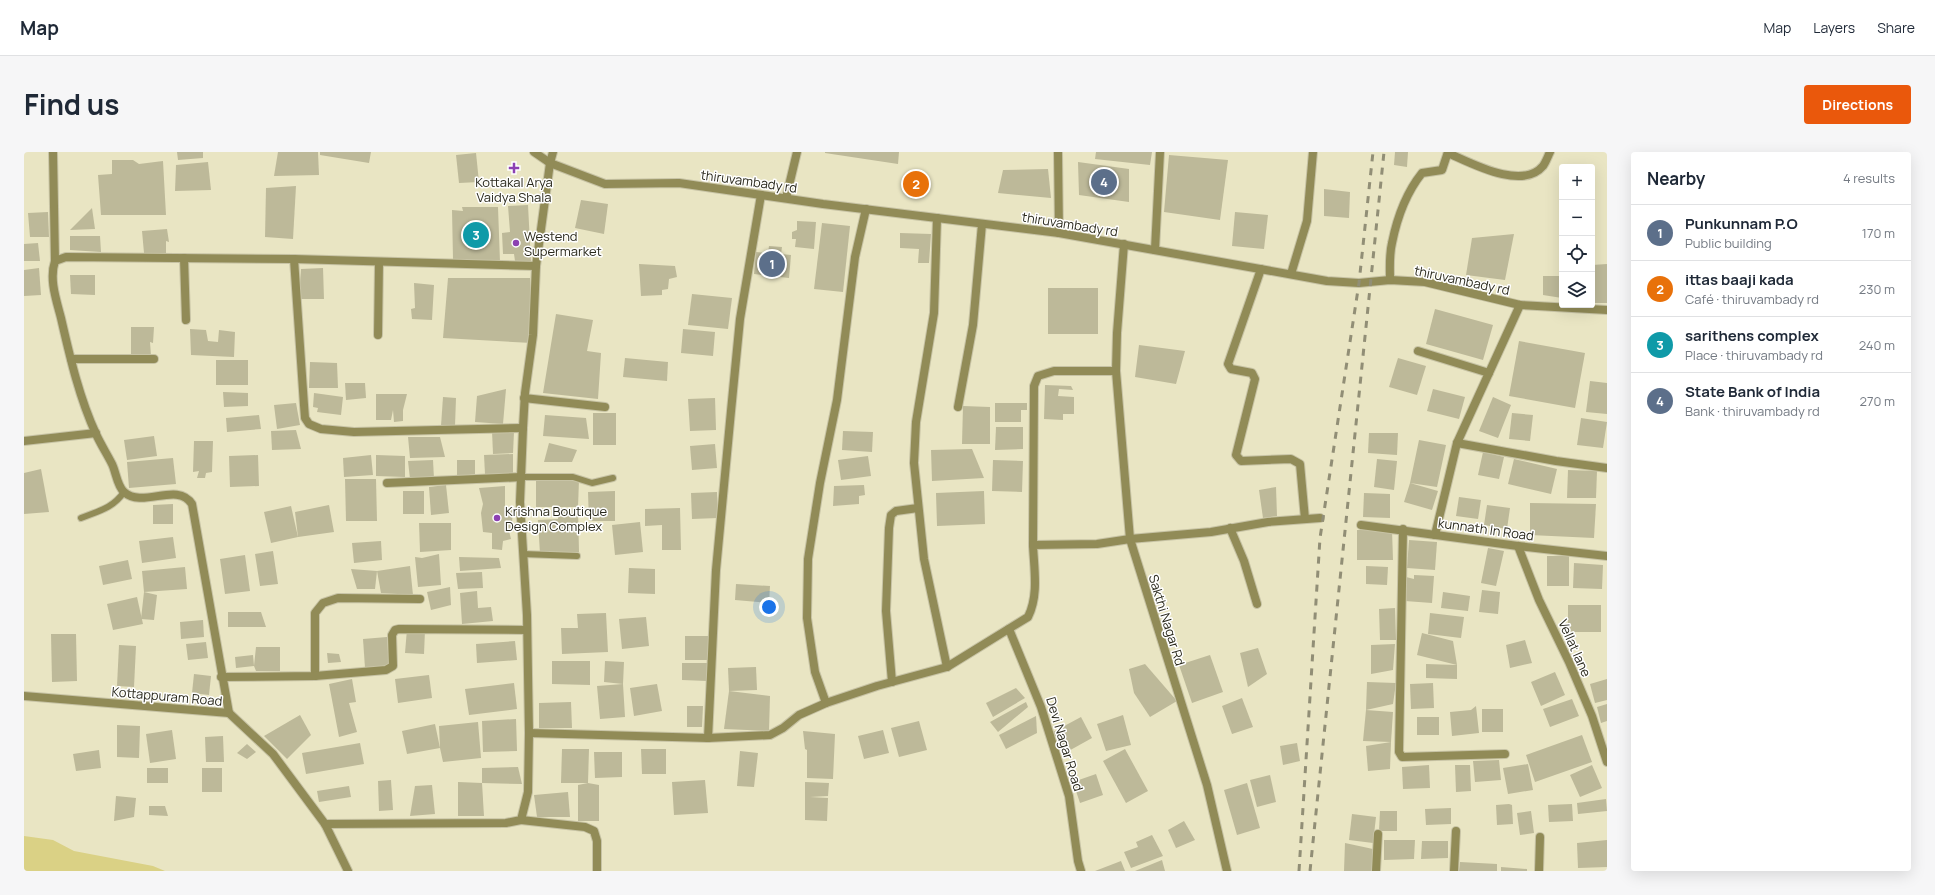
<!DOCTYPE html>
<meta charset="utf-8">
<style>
body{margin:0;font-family:Manrope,sans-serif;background:#f6f6f7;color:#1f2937}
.controls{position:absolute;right:12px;top:12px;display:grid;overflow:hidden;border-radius:4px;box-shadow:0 4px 16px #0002}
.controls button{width:36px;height:36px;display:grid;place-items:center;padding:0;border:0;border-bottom:1px solid #e0e1e3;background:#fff;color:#1f2937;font:20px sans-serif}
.you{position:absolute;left:745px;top:455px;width:14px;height:14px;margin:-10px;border:3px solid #fff;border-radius:50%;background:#1a73e8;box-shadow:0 0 0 6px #1a73e833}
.badge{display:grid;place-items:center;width:26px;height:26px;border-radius:50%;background:#ea580c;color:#fff;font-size:13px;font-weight:700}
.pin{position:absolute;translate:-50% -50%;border:2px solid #fff;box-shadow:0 1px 4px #0006}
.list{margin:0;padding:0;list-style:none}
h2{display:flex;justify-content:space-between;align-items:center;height:52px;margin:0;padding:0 16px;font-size:17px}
h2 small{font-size:13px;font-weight:400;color:#747a83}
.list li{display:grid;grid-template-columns:26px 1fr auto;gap:12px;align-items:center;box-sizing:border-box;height:56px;padding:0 16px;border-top:1px solid #e0e1e3}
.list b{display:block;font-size:15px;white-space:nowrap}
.list p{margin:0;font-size:13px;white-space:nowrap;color:#747a83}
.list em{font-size:13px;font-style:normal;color:#747a83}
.icon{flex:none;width:22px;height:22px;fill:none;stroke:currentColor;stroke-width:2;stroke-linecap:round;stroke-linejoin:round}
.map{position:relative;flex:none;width:1583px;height:719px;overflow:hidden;border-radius:4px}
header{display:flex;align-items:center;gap:24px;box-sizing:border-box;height:56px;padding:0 20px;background:#fff;border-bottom:1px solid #e0e1e3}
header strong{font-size:19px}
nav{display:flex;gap:22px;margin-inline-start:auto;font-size:14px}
.intro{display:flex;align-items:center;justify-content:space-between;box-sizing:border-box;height:96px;padding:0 24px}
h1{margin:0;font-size:28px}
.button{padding:10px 18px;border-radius:4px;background:#ea580c;color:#fff;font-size:14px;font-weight:700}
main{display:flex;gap:24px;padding:0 24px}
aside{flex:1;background:#fff;border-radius:4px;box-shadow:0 4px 16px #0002}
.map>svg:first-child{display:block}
</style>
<header>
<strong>Map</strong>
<nav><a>Map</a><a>Layers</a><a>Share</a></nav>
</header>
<div class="intro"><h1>Find us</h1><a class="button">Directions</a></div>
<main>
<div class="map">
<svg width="1583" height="719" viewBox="0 0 1583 719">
<rect width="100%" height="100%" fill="#e9e5c3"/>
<polygon fill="#dad185" points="0,684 29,688 50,699 129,714 141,719 0,719"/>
<g fill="#bdb999">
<polygon points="153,0 179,0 179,6 154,8"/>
<polygon points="254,0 294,0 295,23 250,24"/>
<polygon points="296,0 347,0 345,11 296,3"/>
<polygon points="801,0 875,0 874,12 801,1"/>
<polygon points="1072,0 1128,0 1126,13 1071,7"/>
<polygon points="1371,0 1384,0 1383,15 1370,13"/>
<polygon points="452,1 455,30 435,31 432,3"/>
<polygon points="1145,3 1204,8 1196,68 1140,60"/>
<polygon points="88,8 109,8 115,12 139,9 142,63 77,63 74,23 88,22"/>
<polygon points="184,10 187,38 151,39 152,13"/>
<polygon points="1054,10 1105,17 1105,50 1055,43"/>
<polygon points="1024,17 1027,46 974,41 979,18"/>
<polygon points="272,34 269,87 241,85 242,36"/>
<polygon points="1300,37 1326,40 1325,66 1300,64"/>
<polygon points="557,48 584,52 580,82 551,76"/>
<polygon points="504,53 507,110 491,109 490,102 479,102 478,81 486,80 484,54"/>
<polygon points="438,55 474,55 476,110 429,107 428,58 439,59"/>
<polygon points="68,56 71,77 46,78"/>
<polygon points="24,60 25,85 6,85 4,61"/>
<polygon points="1211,60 1244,63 1240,97 1208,94"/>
<polygon points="773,69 792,70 790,97 771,95 772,87 768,87 768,80 773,78"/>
<polygon points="798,71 826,74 819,140 790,137"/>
<polygon points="143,77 145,90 142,89 142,101 120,101 118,79"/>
<polygon points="876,81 907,82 905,111 894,111 895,97 876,96"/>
<polygon points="1490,82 1481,128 1442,123 1448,86"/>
<polygon points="46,84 76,84 77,100 46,98"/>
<polygon points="14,91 16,109 0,109 0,92"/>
<polygon points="745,94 758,95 757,102 767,103 765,126 730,122 732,100 744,101"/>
<polygon points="615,112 651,114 653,125 645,127 644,137 638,138 638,143 617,144"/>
<polygon points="1583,112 1583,151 1568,151 1568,113"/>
<polygon points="15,116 17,143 0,144 0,118"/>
<polygon points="299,116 300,147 275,147 277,117"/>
<polygon points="46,123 71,123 71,143 47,142"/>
<polygon points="1519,124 1538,124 1538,146 1519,143"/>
<polygon points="424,126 506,126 508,191 419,186"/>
<polygon points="390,131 410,133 408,168 388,167 387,157 391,156"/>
<rect x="1024" y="136" width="50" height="46"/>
<polygon points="668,142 708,146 704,177 664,173"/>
<polygon points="1411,157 1469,173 1459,208 1402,192"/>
<polygon points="532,162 569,168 563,199 577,201 574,247 519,241"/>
<polygon points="107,175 130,175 129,191 126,190 127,204 107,203"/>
<polygon points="166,177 182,178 184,189 194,190 195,178 211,180 210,205 167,203"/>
<polygon points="659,177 691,180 689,204 657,201"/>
<polygon points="1495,189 1561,201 1551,256 1485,244"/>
<polygon points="1115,193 1161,199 1152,232 1111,225"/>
<polygon points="601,206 644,210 643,229 599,225"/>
<polygon points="1374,206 1402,214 1393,243 1365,235"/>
<rect x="192" y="208" width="32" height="25"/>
<polygon points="286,210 313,211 314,236 285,236"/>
<polygon points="1566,229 1583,231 1583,262 1562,260"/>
<polygon points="321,231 341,231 342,246 322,248"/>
<polygon points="1021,233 1047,234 1049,238 1035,237 1034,244 1050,245 1050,262 1039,262 1039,268 1020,267"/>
<polygon points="482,237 479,272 451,270 453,244"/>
<polygon points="1409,237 1441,245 1435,267 1403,259"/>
<polygon points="199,240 224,241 224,254 200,255"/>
<polygon points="290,241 319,245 317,263 293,260 294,256 289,255"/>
<polygon points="352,242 383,242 379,258 379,269 370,270 369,258 367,268 352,268"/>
<polygon points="419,245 432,246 431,274 417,274"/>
<polygon points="1469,245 1487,253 1474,286 1455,279"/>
<polygon points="691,246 692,278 666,279 664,247"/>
<polygon points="272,251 276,273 253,277 250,253"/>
<polygon points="971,251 1003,251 1003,258 997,258 997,270 971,270"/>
<polygon points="939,254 966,255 966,292 938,292"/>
<rect x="569" y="261" width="23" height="32"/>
<polygon points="1488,261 1509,263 1506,289 1485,287"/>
<polygon points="235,263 237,277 203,280 202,266"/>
<polygon points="521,263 562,266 565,287 519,284"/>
<polygon points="1557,266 1583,270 1579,296 1553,293"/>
<polygon points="972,275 999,275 999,297 971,298"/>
<polygon points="272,278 277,297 248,298 247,279"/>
<polygon points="468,279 490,280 489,301 469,302"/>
<polygon points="819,279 849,280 848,300 818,298"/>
<polygon points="1345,281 1374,281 1373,303 1344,301"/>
<polygon points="130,284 133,304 103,308 100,288"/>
<polygon points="384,285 416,285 421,305 386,306"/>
<polygon points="1395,288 1422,293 1413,335 1386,331 1414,339 1408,358 1380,350 1386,331"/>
<polygon points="170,289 189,289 188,320 182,321 181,326 173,326 175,319 169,320"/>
<polygon points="525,291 553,298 548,310 520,310"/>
<polygon points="691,292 693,316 668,318 666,294"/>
<polygon points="948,297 960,326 908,329 907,298"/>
<polygon points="1459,300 1480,305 1475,327 1454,323"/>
<polygon points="489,302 489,322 461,322 460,303"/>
<polygon points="234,303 235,334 206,335 205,304"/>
<polygon points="347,303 349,323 320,325 319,306"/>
<polygon points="352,303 381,304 381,325 352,324"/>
<polygon points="844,304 847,324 817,328 814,308"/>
<polygon points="149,306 152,332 105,336 103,310"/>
<polygon points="1353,307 1373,309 1370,338 1350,335"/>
<polygon points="1490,307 1533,317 1527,342 1484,332"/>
<polygon points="409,308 410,327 386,327 384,309"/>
<polygon points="433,308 451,308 451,322 433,325"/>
<polygon points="969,308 999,309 998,340 968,339"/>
<polygon points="17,317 25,360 0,362 0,321"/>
<polygon points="1544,318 1573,319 1572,346 1543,346"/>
<polygon points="321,327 352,327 353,369 322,369"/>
<polygon points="512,328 555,328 554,355 512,355"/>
<polygon points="422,333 425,361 407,363 405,335"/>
<polygon points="840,333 841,343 835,344 835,352 809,354 810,334"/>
<polygon points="481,334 481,358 489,358 488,370 490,379 485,379 487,387 479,389 478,398 468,397 468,381 459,380 457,361 459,352 455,336"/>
<polygon points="1252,335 1253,364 1239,366 1235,338"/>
<rect x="379" y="339" width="21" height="23"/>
<polygon points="591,339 591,369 565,369 564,340"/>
<polygon points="960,339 961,372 913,374 912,341"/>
<polygon points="693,340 694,366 668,367 667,341"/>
<polygon points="1340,341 1366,342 1366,366 1339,365"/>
<polygon points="1435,345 1457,348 1454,367 1432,364"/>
<polygon points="1506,351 1572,352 1570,386 1506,383"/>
<polygon points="149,352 149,372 129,372 129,353"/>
<polygon points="305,353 310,380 274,385 271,360"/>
<polygon points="1463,353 1486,356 1483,377 1460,373"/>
<polygon points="267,354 274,385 247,391 240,360"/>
<polygon points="533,356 554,357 555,400 516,402 514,368 534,367"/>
<polygon points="656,356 657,398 638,398 638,373 621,374 621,357"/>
<polygon points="616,370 619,400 591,403 588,373"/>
<polygon points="395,371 427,371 427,398 396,400"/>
<polygon points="1333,378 1368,378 1369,408 1333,408"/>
<polygon points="149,385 152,406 118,411 115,389"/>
<polygon points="1385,388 1413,390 1411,418 1383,416"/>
<polygon points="357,389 358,408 330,411 328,391"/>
<polygon points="1464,396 1480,399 1472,434 1457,431"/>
<polygon points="249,399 254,432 236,434 231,402"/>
<polygon points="415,402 417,433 394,435 391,405 398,406"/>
<polygon points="221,403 226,439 201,442 196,407"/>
<rect x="1523" y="404" width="22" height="30"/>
<polygon points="435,405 475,406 477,416 436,419"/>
<polygon points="104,408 108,427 79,433 75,414"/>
<polygon points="1550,411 1579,413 1578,437 1549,436"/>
<polygon points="386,414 389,443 357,441 353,419"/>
<polygon points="1342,414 1364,415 1363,433 1342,432"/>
<polygon points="161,415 163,437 120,440 133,443 130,468 117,467 120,440 118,419"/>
<polygon points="605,416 631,417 631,442 604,441"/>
<polygon points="327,417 353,419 351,437 333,437"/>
<polygon points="458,420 459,436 434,437 432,421"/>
<polygon points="1390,423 1410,424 1408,451 1381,449 1382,425 1390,427"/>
<polygon points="712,432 746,434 745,451 711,448"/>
<polygon points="426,435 427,453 407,458 403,440"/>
<polygon points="1458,438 1476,440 1474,462 1455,460"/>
<polygon points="453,439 454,456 467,455 469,469 438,472 436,441"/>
<polygon points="1419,440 1446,444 1444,459 1417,456"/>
<polygon points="113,445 119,472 89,478 83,452"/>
<rect x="1544" y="453" width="33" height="27"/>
<polygon points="1371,456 1372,488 1356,488 1355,457"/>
<polygon points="204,460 237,460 242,475 204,475"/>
<polygon points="582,461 584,500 538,502 537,476 554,476 553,462"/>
<polygon points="1406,461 1440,465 1437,486 1404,482"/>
<polygon points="622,465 625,494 598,497 595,467"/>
<polygon points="179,468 180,485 157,487 156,470"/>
<polygon points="383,477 401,478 400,502 381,501"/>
<polygon points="1398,481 1429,489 1433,513 1393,503"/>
<polygon points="27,482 52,482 53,529 28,530"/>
<polygon points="661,484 685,484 684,508 661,508"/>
<polygon points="363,485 365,515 341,516 339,487"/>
<polygon points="1501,488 1508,511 1486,516 1482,493"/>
<polygon points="491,489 493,508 453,511 452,492"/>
<polygon points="182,490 184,506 164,508 162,492"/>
<polygon points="1371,492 1369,518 1347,522 1347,493"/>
<polygon points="95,493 112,494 110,535 93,534"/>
<polygon points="232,495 256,495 256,519 232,519 230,514 212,516 211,505 229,503 230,514"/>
<polygon points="1234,496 1243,522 1224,535 1216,501"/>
<polygon points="303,501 315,502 317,510 304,511"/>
<polygon points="1186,503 1199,540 1168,551 1155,513"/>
<polygon points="528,509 566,509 566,533 528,532"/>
<polygon points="581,509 600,510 599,532 601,565 576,567 573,534 599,532 580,530"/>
<polygon points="658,511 684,511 683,529 658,528"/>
<polygon points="1121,512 1153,549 1126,565 1110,541 1105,517"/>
<polygon points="1402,512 1433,513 1433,527 1402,526"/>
<polygon points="732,515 733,538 705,539 704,516"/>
<polygon points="1531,520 1541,543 1517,554 1507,530"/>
<polygon points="170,522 187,524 185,543 168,541"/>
<polygon points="405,523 408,546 374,551 371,527"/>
<polygon points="328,527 332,550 325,551 333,580 315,585 305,532"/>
<polygon points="1583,527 1583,548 1571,551 1566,532"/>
<polygon points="1343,530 1372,531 1369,552 1342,558"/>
<polygon points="490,531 493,557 445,563 441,537"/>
<polygon points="1409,531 1410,556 1387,557 1386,532"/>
<polygon points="633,532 638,559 610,564 606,536"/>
<polygon points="992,536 1001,546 969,565 962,551"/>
<polygon points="705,539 746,544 745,579 700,577"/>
<polygon points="1218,546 1229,575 1208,582 1198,554"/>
<polygon points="1548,547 1555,564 1526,575 1519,557"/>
<polygon points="547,550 548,576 515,576 515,551"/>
<polygon points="1002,550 1004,555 974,580 966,570"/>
<polygon points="1583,552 1583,569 1577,571 1573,555"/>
<polygon points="663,554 679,554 678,575 663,575"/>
<polygon points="1452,554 1455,581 1428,584 1426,560 1447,558"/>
<rect x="1458" y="557" width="21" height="23"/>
<polygon points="1342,558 1369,560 1367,590 1339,589"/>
<polygon points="276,563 287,583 263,607 240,584"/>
<polygon points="1099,563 1107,593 1082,599 1073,572"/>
<polygon points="1012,564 1013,581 982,597 975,583"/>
<polygon points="1057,565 1068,586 1041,601 1029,580"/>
<rect x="1393" y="565" width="22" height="18"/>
<polygon points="492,567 493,599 459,600 458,569"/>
<polygon points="895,569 903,598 875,605 867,576"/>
<polygon points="454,570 457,606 419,610 416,596 415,574"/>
<polygon points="411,572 416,596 383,602 378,579"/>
<polygon points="93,573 116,574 115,606 93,605"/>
<polygon points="148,578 152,607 126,611 122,582"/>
<polygon points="859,578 865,601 840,607 834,584"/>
<polygon points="779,579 811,582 809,627 783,626 783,598 781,597"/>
<polygon points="1558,583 1568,610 1511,630 1502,603"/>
<polygon points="199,584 200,610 182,610 181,585"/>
<polygon points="1367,590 1366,617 1344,619 1342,594"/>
<polygon points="336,591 340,612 282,622 278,601"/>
<polygon points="1273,591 1276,609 1259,613 1256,594"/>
<polygon points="223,592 232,600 223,607 213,601"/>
<polygon points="538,597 565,597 564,631 537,631"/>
<polygon points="617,597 642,597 642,622 618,622"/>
<polygon points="1101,597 1124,639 1102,651 1079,609"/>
<polygon points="75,598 77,616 52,619 49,602"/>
<polygon points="716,599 734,601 730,635 713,634"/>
<polygon points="570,600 598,600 598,625 571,626"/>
<polygon points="1475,608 1477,628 1451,630 1449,609"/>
<polygon points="1504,612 1509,638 1484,642 1479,616"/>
<polygon points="1405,613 1406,636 1379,637 1378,615"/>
<polygon points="1431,613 1446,613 1447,639 1432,640"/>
<polygon points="1568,613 1578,636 1556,645 1546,623"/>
<polygon points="494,615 498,632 458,631 458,616"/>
<rect x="123" y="616" width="21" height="15"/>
<rect x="178" y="616" width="20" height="24"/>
<polygon points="1072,622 1079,643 1056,651 1049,630"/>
<polygon points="1246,623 1252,650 1233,655 1226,628"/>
<polygon points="367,628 369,658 355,659 354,629"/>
<polygon points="681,628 684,661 650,663 648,630"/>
<polygon points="434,630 458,631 460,664 434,664"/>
<polygon points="781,630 805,631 804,644 786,645 804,646 803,669 781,668"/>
<polygon points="564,631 575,633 575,669 554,669 554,633"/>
<polygon points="1223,631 1236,676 1213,683 1200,638"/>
<polygon points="408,633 411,662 386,664 391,634"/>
<polygon points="325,634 327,645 295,650 293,639"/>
<polygon points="544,640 546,665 513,665 510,643"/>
<polygon points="92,644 112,646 110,665 90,669"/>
<polygon points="1582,647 1583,659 1554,662 1553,651"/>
<polygon points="1485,652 1488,653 1489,672 1473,673 1472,653"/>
<polygon points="1548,652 1549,669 1525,670 1524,653"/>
<polygon points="125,654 141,654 144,664 125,663"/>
<polygon points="1427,656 1427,672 1402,673 1401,657"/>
<polygon points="1356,659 1373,659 1373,679 1355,679"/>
<polygon points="1507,659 1510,681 1496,683 1493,661"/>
<polygon points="1328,662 1352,665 1349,691 1325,688"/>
<polygon points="1160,669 1171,688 1152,696 1144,678"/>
<polygon points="1128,683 1139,704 1107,716 1100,700 1114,695 1112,690"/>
<polygon points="1360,688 1391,688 1390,707 1360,708"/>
<polygon points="1583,688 1583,715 1554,716 1553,691"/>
<polygon points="1398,689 1424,689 1424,706 1397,707"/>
<polygon points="1321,691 1349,697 1348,719 1320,719"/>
<polygon points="1138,708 1141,719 1111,719"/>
<polygon points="1097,709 1101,719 1071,719"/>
<polygon points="1436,710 1473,712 1473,719 1435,719"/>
<polygon points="1477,715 1503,717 1503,719 1477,719"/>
</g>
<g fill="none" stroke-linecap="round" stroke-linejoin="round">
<g stroke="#c7c3a5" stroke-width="8">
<g id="service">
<polyline points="498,325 549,325 568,331 589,326"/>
<path d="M 57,366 C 75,359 89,356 100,340"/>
<polyline points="499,402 553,404"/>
</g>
</g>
<g stroke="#c7c3a5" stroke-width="10">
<g id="minor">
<polyline points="29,0 31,109"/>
<polyline points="510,0 526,11 581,32 655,31 799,52 1035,81 1303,129 1335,131 1366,128 1401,130 1496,153 1583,158"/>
<polyline points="1034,0 1035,81"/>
<path d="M 1424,1 C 1447,11 1498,39 1519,14 C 1522,10 1524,4 1526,0"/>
<polyline points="762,46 773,0"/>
<polyline points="913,66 910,161 892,270 890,311 900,407 923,515"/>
<polyline points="1131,98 1136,0"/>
<polyline points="160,106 162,168"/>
<polyline points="270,107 280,253 281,266 285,272 297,277 330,280 499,276"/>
<polyline points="1237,117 1204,212 1207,217 1228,221 1231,227 1212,303 1217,309 1267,307 1276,312 1281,367"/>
<polyline points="1267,122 1283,69 1289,0"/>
<path d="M 1366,128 C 1366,116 1365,103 1368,91 C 1373,66 1382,41 1398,21 L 1418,18 L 1424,0"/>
<polyline points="354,183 355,110"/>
<polyline points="1394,199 1465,221"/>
<polyline points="47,207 130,207"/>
<polyline points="1092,219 1106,387 1183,633 1203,719"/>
<polyline points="500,246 581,255"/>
<polyline points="934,255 949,173 958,72"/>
<polyline points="0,289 72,281"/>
<polyline points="1433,291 1532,309 1583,316"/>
<polyline points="363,331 498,325"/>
<polyline points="1337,373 1494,394 1583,404"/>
<polyline points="1206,376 1220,409 1233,452"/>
<polyline points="1379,377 1375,600 1378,605 1481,602"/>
<polyline points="1411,383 1433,291 1496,153"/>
<polyline points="1009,393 1010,234 1014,224 1030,219 1092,219 1093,181 1100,92"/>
<polyline points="1494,394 1515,448 1545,510 1568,564 1583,610"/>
<polyline points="985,477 1017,555 1045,644 1054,709 1057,719"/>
<polyline points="291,524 291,461 299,451 314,446 396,447"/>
<polyline points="197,525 291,524 362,518 369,514 368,483 371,478 375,477 503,478"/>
<polyline points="868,530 862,459 865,376 867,363 872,359 894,356"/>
<polyline points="802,551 791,520 783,466 784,407 796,331 813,248 831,105 842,57"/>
<path d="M 205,561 L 168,352 C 153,329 119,357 100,340 C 93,334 92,320 88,312 C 83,302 77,293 72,282 C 55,245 46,205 37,166 C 32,147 25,127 31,109 L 42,105 L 270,107 L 512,114"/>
<path d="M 505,581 L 684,586 L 746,583 L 759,576 L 775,563 L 802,551 L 853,534 L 923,515 L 1004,465 C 1015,443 1010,417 1009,393 L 1073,392 L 1106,387 L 1187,380 L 1244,370 L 1296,366"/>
<polyline points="684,586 692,418 707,259 716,167 737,43"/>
<polyline points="497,668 561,675 570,679 573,689 573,719"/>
<polyline points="1352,719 1354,682"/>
<polyline points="1430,719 1432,679"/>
<polyline points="1515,719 1516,685"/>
</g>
</g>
<g stroke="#c7c3a5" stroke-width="10">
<g id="tertiary">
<polyline points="0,544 205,561 249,602 301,672 324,719"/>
<polyline points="301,672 482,671 497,668 504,640 505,581 503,463 496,350 499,276 501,241 509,183 512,114 526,11 529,0"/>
</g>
</g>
<use href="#service" stroke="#918b57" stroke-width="6"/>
<use href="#minor" stroke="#918b57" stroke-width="8"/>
<use href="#tertiary" stroke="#918b57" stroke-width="8"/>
<g stroke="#918e76" stroke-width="3" stroke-dasharray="7 7" stroke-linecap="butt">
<polyline points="1275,719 1296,386 1335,131 1349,0"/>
<polyline points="1286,719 1360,0"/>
</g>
</g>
<g fill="#8c40b2" stroke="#fff" stroke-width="1.5">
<path d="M488 10h4v4h4v4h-4v4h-4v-4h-4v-4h4z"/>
<circle cx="492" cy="91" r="4"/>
<circle cx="473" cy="366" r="4"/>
</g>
<g text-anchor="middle" stroke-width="3" stroke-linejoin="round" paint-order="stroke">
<g font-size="13" fill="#2a291c" stroke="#fff">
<text transform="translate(725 29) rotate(8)" y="5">thiruvambady rd</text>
<text transform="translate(1046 72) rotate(9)" y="5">thiruvambady rd</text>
<text transform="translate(1438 128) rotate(12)" y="5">thiruvambady rd</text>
<text transform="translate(1462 377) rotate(8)" y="5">kunnath ln Road</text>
<text transform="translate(1143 468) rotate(73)" y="5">Sakthi Nagar Rd</text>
<text transform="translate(1551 496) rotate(66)" y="5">Vellat lane</text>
<text transform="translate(143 544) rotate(5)" y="5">Kottappuram Road</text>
<text transform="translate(1041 592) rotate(73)" y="5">Devi Nagar Road</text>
</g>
<g font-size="13" fill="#2a291c" stroke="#fff" text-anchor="start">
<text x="490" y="35" text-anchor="middle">Kottakal Arya<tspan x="490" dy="15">Vaidya Shala</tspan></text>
<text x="500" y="89">Westend<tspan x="500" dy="15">Supermarket</tspan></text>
<text x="481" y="364">Krishna Boutique<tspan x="481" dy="15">Design Complex</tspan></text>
</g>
</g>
</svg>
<div class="controls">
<button>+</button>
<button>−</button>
<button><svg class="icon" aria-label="locate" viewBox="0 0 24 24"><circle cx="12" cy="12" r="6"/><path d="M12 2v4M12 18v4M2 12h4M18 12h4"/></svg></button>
<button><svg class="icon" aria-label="layers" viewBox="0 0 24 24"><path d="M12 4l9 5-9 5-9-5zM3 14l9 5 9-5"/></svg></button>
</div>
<div class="you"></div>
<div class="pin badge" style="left:748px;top:112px;background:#5c6f8a">1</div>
<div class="pin badge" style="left:892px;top:32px;background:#e8710a">2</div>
<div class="pin badge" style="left:452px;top:83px;background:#0f9aa8">3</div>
<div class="pin badge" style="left:1080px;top:30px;background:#5c6f8a">4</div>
</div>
<aside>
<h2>Nearby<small>4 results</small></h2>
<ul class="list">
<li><span class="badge" style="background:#5c6f8a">1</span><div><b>Punkunnam P.O</b><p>Public building</p></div><em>170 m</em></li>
<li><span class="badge" style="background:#e8710a">2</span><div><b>ittas baaji kada</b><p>Café · thiruvambady rd</p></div><em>230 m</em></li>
<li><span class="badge" style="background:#0f9aa8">3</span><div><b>sarithens complex</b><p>Place · thiruvambady rd</p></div><em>240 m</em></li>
<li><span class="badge" style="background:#5c6f8a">4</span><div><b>State Bank of India</b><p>Bank · thiruvambady rd</p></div><em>270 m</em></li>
</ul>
</aside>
</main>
